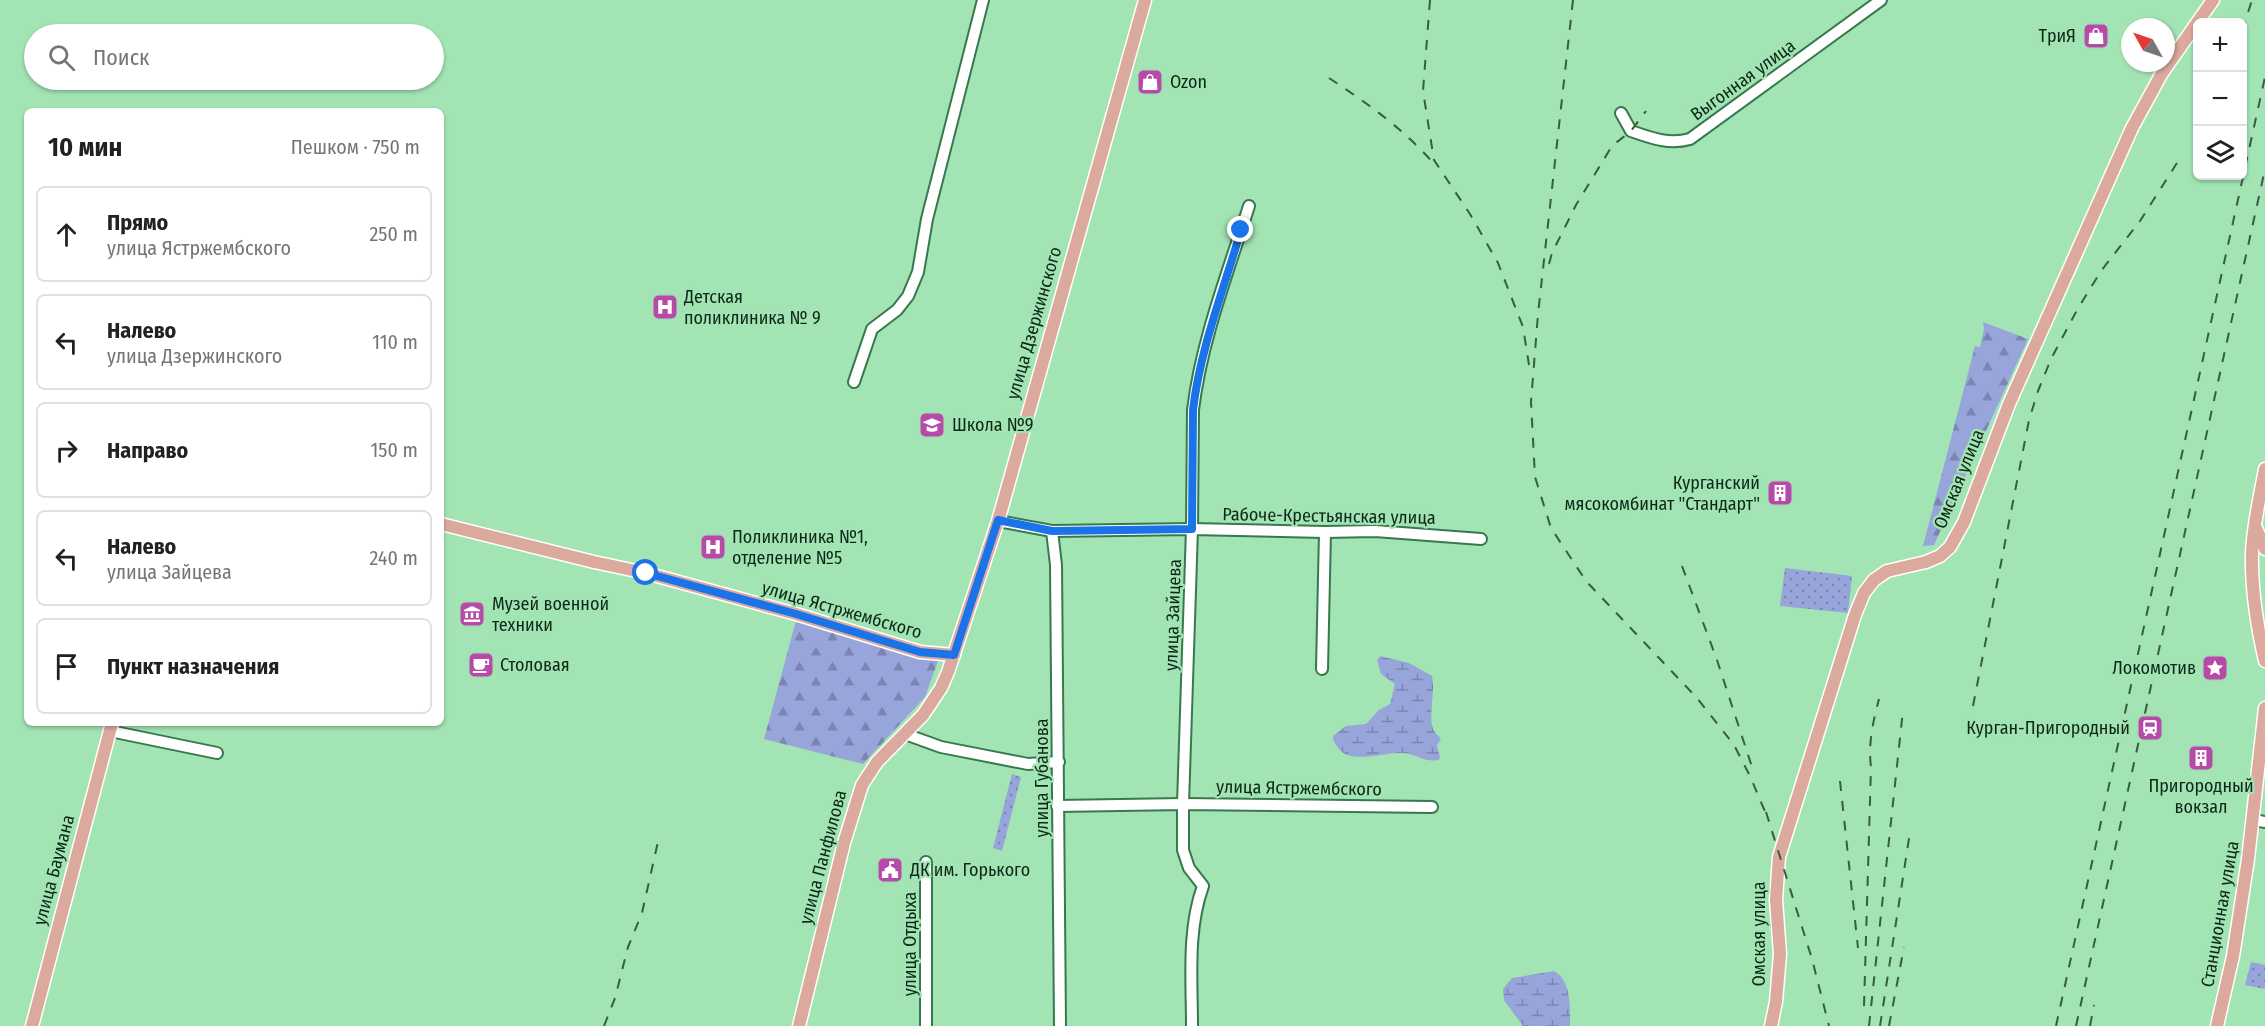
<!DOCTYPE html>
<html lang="ru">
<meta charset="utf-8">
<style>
body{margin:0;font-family:"Fira Sans Condensed",sans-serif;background:#f2f2f2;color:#202124}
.controls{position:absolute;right:18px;top:18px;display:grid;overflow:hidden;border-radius:9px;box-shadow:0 2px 4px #0004}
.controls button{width:54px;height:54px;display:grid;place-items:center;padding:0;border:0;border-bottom:2px solid #e0e0e0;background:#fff;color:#202124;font:30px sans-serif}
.compass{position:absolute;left:2121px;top:18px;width:54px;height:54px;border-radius:50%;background:#fff;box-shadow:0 2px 4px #0004;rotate:310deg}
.stop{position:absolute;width:18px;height:18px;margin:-14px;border:4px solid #1a73e8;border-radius:50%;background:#fff}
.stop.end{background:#1a73e8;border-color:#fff;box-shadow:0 2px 6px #0008}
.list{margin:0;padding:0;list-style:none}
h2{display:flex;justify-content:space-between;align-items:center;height:78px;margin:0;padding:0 24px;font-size:26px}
h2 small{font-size:20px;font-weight:400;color:#757577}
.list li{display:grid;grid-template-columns:39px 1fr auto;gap:18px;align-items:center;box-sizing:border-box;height:96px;margin:0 12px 12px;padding:0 12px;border:2px solid #e0e0e0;border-radius:9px}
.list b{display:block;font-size:22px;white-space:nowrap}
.list p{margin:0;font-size:20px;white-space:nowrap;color:#757577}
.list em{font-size:20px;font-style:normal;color:#757577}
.icon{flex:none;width:33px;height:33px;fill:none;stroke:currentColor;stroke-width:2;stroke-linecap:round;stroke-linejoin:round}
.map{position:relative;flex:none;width:2265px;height:1026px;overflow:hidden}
.search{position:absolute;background:#fff;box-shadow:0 2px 4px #0004;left:24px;top:24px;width:420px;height:66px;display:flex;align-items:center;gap:15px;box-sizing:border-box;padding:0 21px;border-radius:33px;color:#757577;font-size:22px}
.panel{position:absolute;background:#fff;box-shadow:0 2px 4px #0004;left:24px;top:108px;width:420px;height:618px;border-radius:9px}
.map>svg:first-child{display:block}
</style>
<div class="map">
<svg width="2265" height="1026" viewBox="0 0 2265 1026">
<defs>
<pattern id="grass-dots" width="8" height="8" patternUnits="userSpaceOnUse" patternTransform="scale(1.5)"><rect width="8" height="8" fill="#98a5db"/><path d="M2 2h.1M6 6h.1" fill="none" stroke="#7a86b1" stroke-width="1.8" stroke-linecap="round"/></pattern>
<pattern id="forest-firs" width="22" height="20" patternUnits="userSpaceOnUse" patternTransform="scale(1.5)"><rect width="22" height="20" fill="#98a5db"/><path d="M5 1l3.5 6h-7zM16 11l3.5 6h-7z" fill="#7a86b1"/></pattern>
<pattern id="wetland-marsh" width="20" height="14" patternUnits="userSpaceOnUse" patternTransform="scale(1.5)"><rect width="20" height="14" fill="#98a5db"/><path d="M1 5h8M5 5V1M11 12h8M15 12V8" fill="none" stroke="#7a86b1"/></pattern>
</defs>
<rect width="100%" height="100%" fill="#a2e4b4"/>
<g fill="url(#grass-dots)">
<polygon points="1785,568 1852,576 1848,613 1780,606"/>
<polygon points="1012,774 1021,777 1002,851 993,848"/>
<polygon points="2251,962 2265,965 2265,989 2245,985"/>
</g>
<g fill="url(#forest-firs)">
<polygon points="1983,322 2028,339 1934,545 1923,546 1975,346 1980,347 1984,329"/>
<polygon points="797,617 938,661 925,697 863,764 764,739"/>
</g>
<g fill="url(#wetland-marsh)">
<path d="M 1380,656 L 1409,663 L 1432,676 C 1436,692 1427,719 1434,731 C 1436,734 1439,736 1441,739 L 1437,745 L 1440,757 L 1439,760 C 1424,763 1416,753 1402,753 C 1383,752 1350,765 1338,748 C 1335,743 1333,742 1333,736 L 1346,726 L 1366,724 L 1379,710 L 1390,704 L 1395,684 L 1381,674 L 1377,660 Z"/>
<path d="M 1554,971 C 1572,981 1570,1008 1570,1026 L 1523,1026 L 1504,1000 L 1503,989 L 1512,978 Z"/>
</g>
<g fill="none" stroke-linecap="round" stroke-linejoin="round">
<g stroke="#38784e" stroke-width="14">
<g id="minor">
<path d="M 1621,113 L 1631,131 C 1651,138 1669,145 1690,139 L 1881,0"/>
<polyline points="854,382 872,329 897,310 908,296 918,272 927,219 983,0"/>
<polyline points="998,521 1052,531 1192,529 1325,532 1375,531 1481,539"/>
<polyline points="1052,531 1056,565 1060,1026"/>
<polyline points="1322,669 1325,532"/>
<polyline points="110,731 217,753"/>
<polyline points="905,734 941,747 1028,764 1059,762"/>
<polyline points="1057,806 1183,804 1432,807"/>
<polyline points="2254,820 2265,822"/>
<polyline points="926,862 926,1026"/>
<path d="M 1192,1026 C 1192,980 1187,930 1203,886 L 1189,868 L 1183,850 L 1183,804 L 1192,529 L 1193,410 C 1201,342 1228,272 1249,206"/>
</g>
</g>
<g stroke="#fff" stroke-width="15">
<g id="major">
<path d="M 2265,469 C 2260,497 2253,525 2252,553 C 2251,589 2257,626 2265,661"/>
<polyline points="441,524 594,562 646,573 796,614 920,652 954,655"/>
<polyline points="2256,528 2265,549"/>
<polyline points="32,1026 112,723"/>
<polyline points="799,1026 844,843 862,785 877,762 923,715 941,688 948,672 998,521 1145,0"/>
<polyline points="1771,1026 1776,1002 1780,954 1776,900 1779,857 1855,615 1864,593 1874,580 1887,571 1926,562 1940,556 1950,547 1964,522 2009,404 2132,128 2162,73 2213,0"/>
<polyline points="2217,1026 2233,956 2248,859 2265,708"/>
</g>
</g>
<use href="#minor" stroke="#fff" stroke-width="10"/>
<use href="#major" stroke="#dca99e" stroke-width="12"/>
<g stroke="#375d43" stroke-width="2" stroke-dasharray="10 10" stroke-linecap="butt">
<polyline points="1430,0 1423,91 1434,160 1470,214 1498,263 1523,327 1529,365"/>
<polyline points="1573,0 1538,314 1531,402 1535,477 1551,528 1586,581 1697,698 1734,745 1750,776 1769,821"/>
<polyline points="2242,31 2252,0"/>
<path d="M 1329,78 C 1367,103 1405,130 1435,165"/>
<polyline points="1549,264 1552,253 1576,205 1612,146 1631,131 1646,111"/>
<polyline points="1682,566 1717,660 1752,767"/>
<polyline points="1973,706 2029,420 2038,391 2051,359 2077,310 2101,271 2140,221 2177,163"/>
<polyline points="1840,781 1858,948"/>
<polyline points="1766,812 1812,959 1829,1026"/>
<path d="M 1864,1006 L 1871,767 C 1868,743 1873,722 1879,699"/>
<polyline points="604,1026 615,998 628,947 642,913 659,837"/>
<polyline points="1869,1026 1903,710"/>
<polyline points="1880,1026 1910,832"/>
<polyline points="1889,1026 1904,947"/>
<polyline points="2056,1026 2265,77"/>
<polyline points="2076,1026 2265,169"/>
<polyline points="2090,1026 2094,1005"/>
</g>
</g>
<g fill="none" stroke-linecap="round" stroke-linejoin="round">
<path stroke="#1a73e8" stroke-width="8" d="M 646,573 L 796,614 L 920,652 L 954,655 L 998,520 L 1052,531 L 1192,529 L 1193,410 C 1200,349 1224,289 1241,230"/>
</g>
<defs>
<g id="shop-square" transform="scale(1.35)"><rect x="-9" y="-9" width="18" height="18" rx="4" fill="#b74aa9" stroke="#a2e4b4"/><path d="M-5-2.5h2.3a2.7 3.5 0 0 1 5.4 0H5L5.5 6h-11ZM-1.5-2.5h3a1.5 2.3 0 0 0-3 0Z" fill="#fff"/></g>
<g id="hospital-square" transform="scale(1.35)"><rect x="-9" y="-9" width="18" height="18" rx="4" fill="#b74aa9" stroke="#a2e4b4"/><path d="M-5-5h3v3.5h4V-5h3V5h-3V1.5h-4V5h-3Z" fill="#fff"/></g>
<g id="school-square" transform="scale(1.35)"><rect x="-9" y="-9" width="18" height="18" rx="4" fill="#b74aa9" stroke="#a2e4b4"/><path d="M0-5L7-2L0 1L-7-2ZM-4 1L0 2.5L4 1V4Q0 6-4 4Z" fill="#fff"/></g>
<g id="building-square" transform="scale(1.35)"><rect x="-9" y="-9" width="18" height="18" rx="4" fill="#b74aa9" stroke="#a2e4b4"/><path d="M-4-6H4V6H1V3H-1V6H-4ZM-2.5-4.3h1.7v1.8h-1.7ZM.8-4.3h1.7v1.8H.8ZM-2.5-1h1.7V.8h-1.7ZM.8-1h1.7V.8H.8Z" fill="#fff"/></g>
<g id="museum-square" transform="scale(1.35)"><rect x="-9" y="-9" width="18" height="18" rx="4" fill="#b74aa9" stroke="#a2e4b4"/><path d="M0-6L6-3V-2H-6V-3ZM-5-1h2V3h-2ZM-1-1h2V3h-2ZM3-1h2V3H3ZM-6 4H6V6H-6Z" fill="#fff"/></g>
<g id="cafe-square" transform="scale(1.35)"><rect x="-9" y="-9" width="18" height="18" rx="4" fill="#b74aa9" stroke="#a2e4b4"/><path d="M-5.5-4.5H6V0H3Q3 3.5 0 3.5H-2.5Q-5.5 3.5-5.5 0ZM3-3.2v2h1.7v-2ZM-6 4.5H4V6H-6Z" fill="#fff"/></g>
<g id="sight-square" transform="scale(1.35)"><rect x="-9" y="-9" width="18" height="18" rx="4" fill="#b74aa9" stroke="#a2e4b4"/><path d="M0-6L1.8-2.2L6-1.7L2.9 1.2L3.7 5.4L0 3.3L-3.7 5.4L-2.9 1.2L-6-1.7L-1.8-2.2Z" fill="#fff"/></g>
<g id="station-square" transform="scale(1.35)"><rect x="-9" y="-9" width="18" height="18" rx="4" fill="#b74aa9" stroke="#a2e4b4"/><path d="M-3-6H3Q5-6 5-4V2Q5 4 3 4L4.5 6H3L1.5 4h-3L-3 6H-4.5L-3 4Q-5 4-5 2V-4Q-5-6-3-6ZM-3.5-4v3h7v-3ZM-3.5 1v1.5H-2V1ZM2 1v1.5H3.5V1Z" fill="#fff"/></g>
<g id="civic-square" transform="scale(1.35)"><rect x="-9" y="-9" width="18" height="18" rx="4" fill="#b74aa9" stroke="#a2e4b4"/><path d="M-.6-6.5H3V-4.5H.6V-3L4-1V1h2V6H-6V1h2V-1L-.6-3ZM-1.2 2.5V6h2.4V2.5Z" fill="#fff"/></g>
</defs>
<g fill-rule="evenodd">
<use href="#shop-square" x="2096" y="36"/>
<use href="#shop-square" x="1150" y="82"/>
<use href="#hospital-square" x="665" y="307"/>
<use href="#school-square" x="932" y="425"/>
<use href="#building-square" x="1780" y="493"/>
<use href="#hospital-square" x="713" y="547"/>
<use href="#museum-square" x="472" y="614"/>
<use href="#cafe-square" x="481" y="665"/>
<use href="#sight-square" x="2215" y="668"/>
<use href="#station-square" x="2150" y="728"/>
<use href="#building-square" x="2201" y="758"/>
<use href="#civic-square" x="890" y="870"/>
</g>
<g text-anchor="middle" stroke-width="4.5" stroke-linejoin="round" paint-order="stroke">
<g font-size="18" fill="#0d2817" stroke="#a2e4b4" text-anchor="start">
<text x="2076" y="42" text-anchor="end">ТриЯ</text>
<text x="1170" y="88">Ozon</text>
<text x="684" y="303">Детская<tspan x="684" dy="21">поликлиника № 9</tspan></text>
<text x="952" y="431">Школа №9</text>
<text x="1760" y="489" text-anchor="end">Курганский<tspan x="1760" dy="21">мясокомбинат "Стандарт"</tspan></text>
<text x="732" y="543">Поликлиника №1,<tspan x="732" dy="21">отделение №5</tspan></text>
<text x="492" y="610">Музей военной<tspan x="492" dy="21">техники</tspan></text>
<text x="500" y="671">Столовая</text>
<text x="2196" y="674" text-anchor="end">Локомотив</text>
<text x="2130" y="734" text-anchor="end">Курган-Пригородный</text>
<text x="2201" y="792" text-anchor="middle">Пригородный<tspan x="2201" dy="21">вокзал</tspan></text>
<text x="910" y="876">ДК им. Горького</text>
</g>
<g font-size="18" fill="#0d2817" stroke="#a2e4b4">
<text transform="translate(1743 80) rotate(-36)" y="6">Выгонная улица</text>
<text transform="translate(1034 323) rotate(-74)" y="6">улица Дзержинского</text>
<text transform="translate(1959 479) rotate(-68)" y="6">Омская улица</text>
<text transform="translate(1329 516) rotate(1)" y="6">Рабоче-Крестьянская улица</text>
<text transform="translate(842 610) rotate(16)" y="6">улица Ястржембского</text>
<text transform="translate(1173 615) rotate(-88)" y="6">улица Зайцева</text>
<text transform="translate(1042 778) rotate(-90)" y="6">улица Губанова</text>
<text transform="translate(1299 788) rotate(1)" y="6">улица Ястржембского</text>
<text transform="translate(823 857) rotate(-75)" y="6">улица Панфилова</text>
<text transform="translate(54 870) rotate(-75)" y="6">улица Баумана</text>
<text transform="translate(2220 914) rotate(-80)" y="6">Станционная улица</text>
<text transform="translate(1759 934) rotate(-90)" y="6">Омская улица</text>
<text transform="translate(910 944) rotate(-90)" y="6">улица Отдыха</text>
</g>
</g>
</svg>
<div class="controls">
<button>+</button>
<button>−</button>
<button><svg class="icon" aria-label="layers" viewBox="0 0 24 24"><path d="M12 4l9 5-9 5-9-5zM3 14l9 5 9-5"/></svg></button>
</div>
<svg class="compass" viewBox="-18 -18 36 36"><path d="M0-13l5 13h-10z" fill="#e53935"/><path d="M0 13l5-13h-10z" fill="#757577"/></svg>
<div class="stop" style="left:646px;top:573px"></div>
<div class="stop end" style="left:1241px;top:230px"></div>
<div class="search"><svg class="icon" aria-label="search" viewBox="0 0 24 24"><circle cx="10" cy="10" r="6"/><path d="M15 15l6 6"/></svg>Поиск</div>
<section class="panel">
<h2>10 мин<small>Пешком · 750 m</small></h2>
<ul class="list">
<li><svg class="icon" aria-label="ahead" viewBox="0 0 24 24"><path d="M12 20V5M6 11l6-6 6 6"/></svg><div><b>Прямо</b><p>улица Ястржембского</p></div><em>250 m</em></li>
<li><svg class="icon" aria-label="left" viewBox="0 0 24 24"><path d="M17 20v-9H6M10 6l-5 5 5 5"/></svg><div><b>Налево</b><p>улица Дзержинского</p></div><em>110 m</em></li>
<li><svg class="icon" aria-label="right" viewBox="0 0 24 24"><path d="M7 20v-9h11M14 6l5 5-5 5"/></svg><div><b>Направо</b></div><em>150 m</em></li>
<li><svg class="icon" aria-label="left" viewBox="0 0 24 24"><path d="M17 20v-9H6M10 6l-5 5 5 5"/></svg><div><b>Налево</b><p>улица Зайцева</p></div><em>240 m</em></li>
<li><svg class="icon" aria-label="arrive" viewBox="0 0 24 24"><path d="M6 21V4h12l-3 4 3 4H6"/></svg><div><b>Пункт назначения</b></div></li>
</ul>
</section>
</div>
